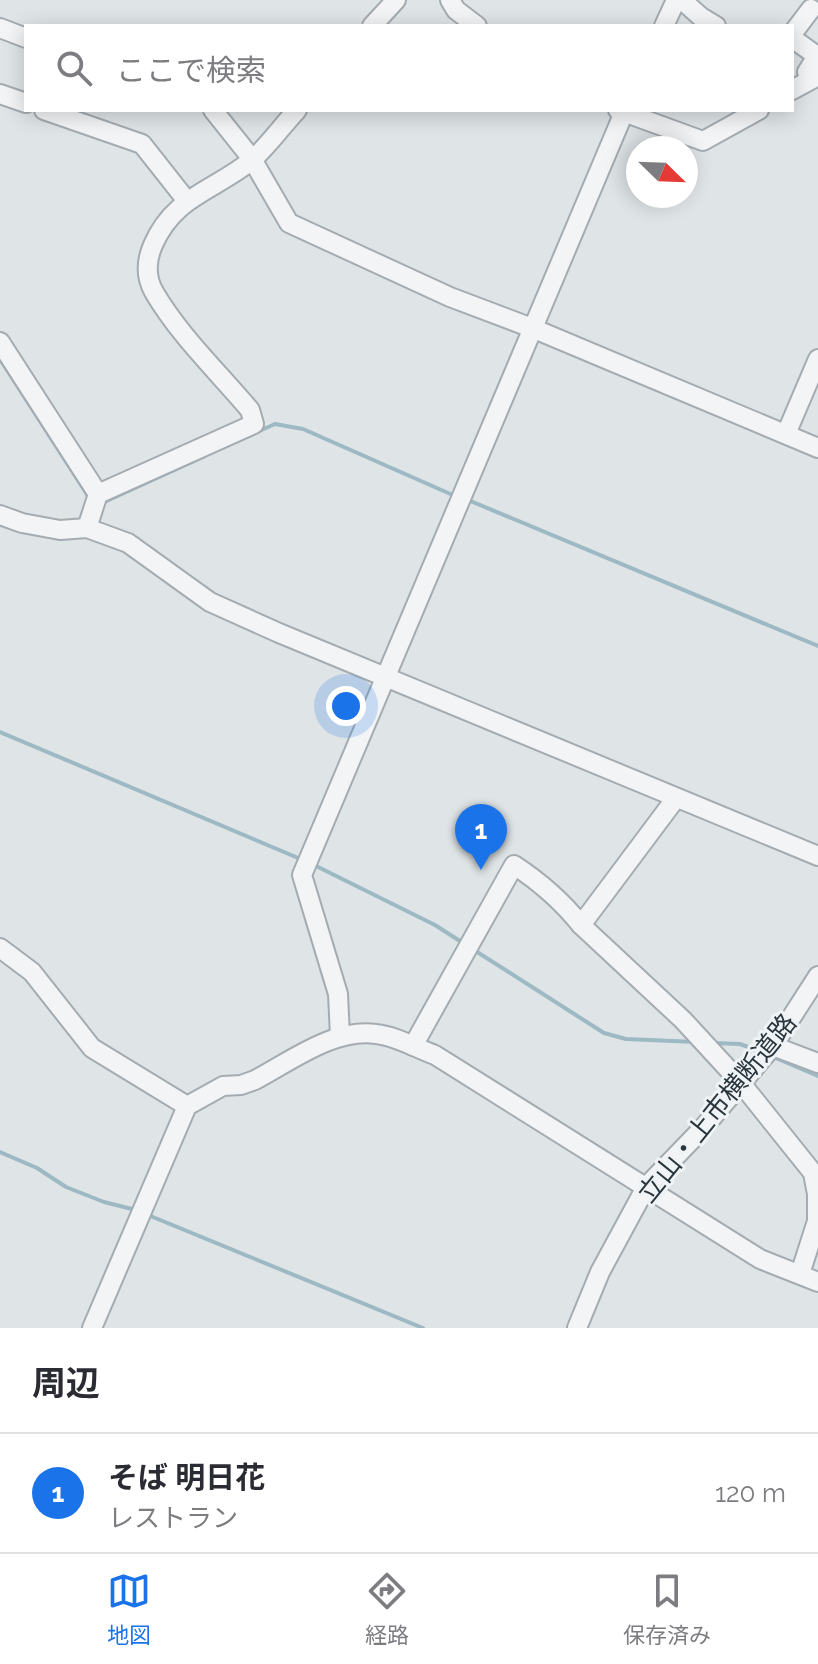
<!DOCTYPE html>
<html lang="ja">
<meta charset="utf-8">
<style>
body{margin:0;font-family:Raleway,"Noto Sans JP",sans-serif;background:#f7f7f7;color:#2b2b33}
.compass{position:absolute;left:626px;top:136px;width:72px;height:72px;border-radius:50%;background:#fff;box-shadow:0 4px 20px #0003;rotate:113deg}
.you{position:absolute;left:346px;top:706px;width:28px;height:28px;margin:-20px;border:6px solid #fff;border-radius:50%;background:#1a73e8;box-shadow:0 0 0 12px #1a73e833}
.badge{display:grid;place-items:center;width:52px;height:52px;border-radius:50%;background:#1a73e8;color:#fff;font-size:26px;font-weight:700}
.pin{position:absolute;translate:-50% -66px;filter:drop-shadow(0 2px 4px #0008)}
.pin::after{content:'';position:absolute;top:42px;width:28px;height:24px;background:inherit;clip-path:polygon(0 0,100% 0,50% 100%)}
.list{margin:0;padding:0;list-style:none}
h2{display:flex;justify-content:space-between;align-items:center;height:104px;margin:0;padding:0 32px;font-size:34px}
h2 small{font-size:26px;font-weight:400;color:#7c7c81}
.list li{display:grid;grid-template-columns:52px 1fr auto;gap:24px;align-items:center;box-sizing:border-box;height:120px;padding:0 32px;border-top:2px solid #e1e1e2}
.list b{display:block;font-size:30px;white-space:nowrap}
.list p{margin:0;font-size:26px;white-space:nowrap;color:#7c7c81}
.list em{font-size:26px;font-style:normal;color:#7c7c81}
.icon{flex:none;width:44px;height:44px;fill:none;stroke:currentColor;stroke-width:2;stroke-linecap:round;stroke-linejoin:round}
.map{position:relative;flex:none;width:818px;height:1328px;overflow:hidden}
.search{position:absolute;background:#fff;box-shadow:0 4px 20px #0003;left:24px;right:24px;top:24px;height:88px;display:flex;align-items:center;gap:20px;box-sizing:border-box;padding:0 28px;border-radius:0px;color:#7c7c81;font-size:30px}
.sheet{height:224px;background:#fff}
nav{display:flex;justify-content:space-around;align-items:center;box-sizing:border-box;height:112px;border-top:2px solid #e1e1e2;background:#fff;font-size:22px;color:#7c7c81}
nav a{display:grid;justify-items:center;gap:4px}
nav .on{color:#1a73e8}
.map>svg:first-child{display:block}
</style>
<div class="map">
<svg width="818" height="1328" viewBox="0 0 818 1328">
<rect width="100%" height="100%" fill="#dfe4e7"/>
<g fill="none" stroke-linecap="round" stroke-linejoin="round">
<g stroke="#9db9c4" stroke-width="4">
<polyline points="0,359 90,499"/>
<polyline points="257,432 275,424 303,429 455,496"/>
<polyline points="468,500 818,646"/>
<polyline points="100,504 205,456"/>
<polyline points="0,732 303,860"/>
<polyline points="312,864 435,925 463,943"/>
<polyline points="474,950 604,1033 626,1039 696,1042"/>
<polyline points="713,1043 740,1044 759,1051"/>
<polyline points="771,1056 818,1076"/>
<polyline points="0,1152 37,1168 66,1187 104,1202 136,1210"/>
<polyline points="148,1215 423,1328"/>
</g>
<g stroke="#a5acb1" stroke-width="22">
<g id="minor">
<polyline points="450,0 456,10 477,26"/>
<polyline points="682,0 701,17 716,26"/>
<polyline points="372,26 396,0"/>
<polyline points="664,26 676,0"/>
<polyline points="0,28 26,38"/>
<polyline points="792,34 811,9"/>
<polyline points="792,38 817,56 807,72 810,79"/>
<polyline points="792,90 818,76"/>
<polyline points="0,94 26,103"/>
<polyline points="44,110 142,144 187,201"/>
<polyline points="213,110 252,159 289,223 450,297 532,328 818,448"/>
<polyline points="618,110 703,141 759,110"/>
<polyline points="0,342 98,494"/>
<polyline points="786,434 818,359"/>
<polyline points="0,515 22,523 60,530 87,528 128,543 210,602 279,633 818,856"/>
<path d="M 87,528 L 98,494 L 254,424 L 250,410 C 218,372 179,335 154,292 C 145,276 146,261 153,245 C 174,196 214,191 252,160 C 268,146 282,126 297,110"/>
<polyline points="581,925 683,1020 741,1083 813,1173 817,1194 817,1221 800,1274"/>
<polyline points="0,948 32,972 92,1048 187,1106"/>
<polyline points="340,1036 338,994 302,875 625,110"/>
<path d="M 413,1046 L 514,865 C 540,882 561,900 581,925 L 676,798"/>
<polyline points="773,1046 818,1063"/>
<path d="M 92,1328 L 187,1106 L 223,1086 L 241,1085 L 255,1080 C 291,1061 334,1028 376,1034 C 396,1036 416,1048 435,1055 L 760,1259 L 818,1282"/>
<polyline points="577,1328 600,1272 646,1187 703,1128 773,1046 818,976"/>
</g>
</g>
<use href="#minor" stroke="#f2f4f6" stroke-width="18"/>
</g>
<g text-anchor="middle" stroke-width="6" stroke-linejoin="round" paint-order="stroke">
<g font-size="26" fill="#29353d" stroke="#eff3f5">
<text transform="translate(717 1108) rotate(-51)" y="9">立山・上市横断道路</text>
</g>
</g>
</svg>
<svg class="compass" viewBox="-18 -18 36 36"><path d="M0-13l5 13h-10z" fill="#e53935"/><path d="M0 13l5-13h-10z" fill="#7c7c81"/></svg>
<div class="you"></div>
<div class="pin badge" style="left:481px;top:870px">1</div>
<div class="search"><svg class="icon" aria-label="search" viewBox="0 0 24 24"><circle cx="10" cy="10" r="6"/><path d="M15 15l6 6"/></svg>ここで検索</div>
</div>
<section class="sheet">
<h2>周辺<small></small></h2>
<ul class="list">
<li><span class="badge">1</span><div><b>そば 明日花</b><p>レストラン</p></div><em>120 m</em></li>
</ul>
</section>
<nav>
<a class="on"><svg class="icon" aria-label="map" viewBox="0 0 24 24"><path d="M3 6l6-2 6 2 6-2v14l-6 2-6-2-6 2zM9 4v14M15 6v14"/></svg>地図</a>
<a><svg class="icon" aria-label="directions" viewBox="0 0 24 24"><path d="M12 3l9 9-9 9-9-9zM9 14v-3h6M13 9l2 2-2 2"/></svg>経路</a>
<a><svg class="icon" aria-label="saved" viewBox="0 0 24 24"><path d="M7 4h10v16l-5-4-5 4z"/></svg>保存済み</a>
</nav>
